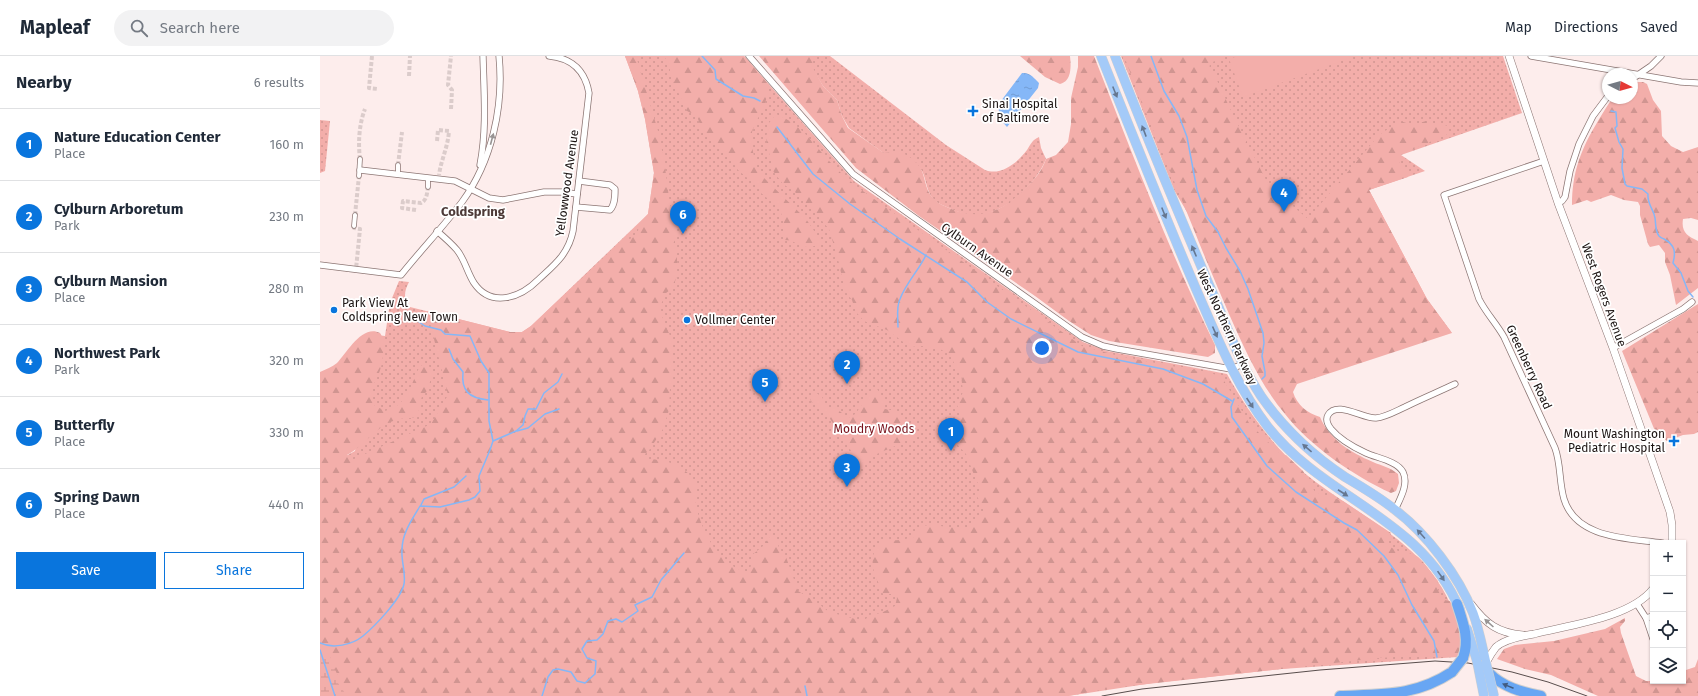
<!DOCTYPE html>
<meta charset="utf-8">
<style>
body{margin:0;font-family:"Fira Sans",sans-serif;background:#f2f2f3;color:#1f2937}
.controls{position:absolute;right:12px;bottom:12px;display:grid;overflow:hidden;border-radius:0px;box-shadow:0 1px 3px #0004}
.controls button{width:36px;height:36px;display:grid;place-items:center;padding:0;border:0;border-bottom:1px solid #e0e1e3;background:#fff;color:#1f2937;font:20px sans-serif}
.compass{position:absolute;left:1282px;top:12px;width:36px;height:36px;border-radius:50%;background:#fff;box-shadow:0 1px 3px #0004;rotate:96deg}
.you{position:absolute;left:722px;top:292px;width:14px;height:14px;margin:-10px;border:3px solid #fff;border-radius:50%;background:#1a73e8;box-shadow:0 0 0 6px #1a73e833}
.badge{display:grid;place-items:center;width:26px;height:26px;border-radius:50%;background:#0975dd;color:#fff;font-size:13px;font-weight:700}
.pin{position:absolute;translate:-50% -33px;filter:drop-shadow(0 1px 2px #0008)}
.pin::after{content:'';position:absolute;top:21px;width:14px;height:12px;background:inherit;clip-path:polygon(0 0,100% 0,50% 100%)}
.list{margin:0;padding:0;list-style:none}
h2{display:flex;justify-content:space-between;align-items:center;height:52px;margin:0;padding:0 16px;font-size:17px}
h2 small{font-size:13px;font-weight:400;color:#747a83}
.list li{display:grid;grid-template-columns:26px 1fr auto;gap:12px;align-items:center;box-sizing:border-box;height:72px;padding:0 16px;border-top:1px solid #e0e1e3}
.list b{display:block;font-size:15px;white-space:nowrap}
.list p{margin:0;font-size:13px;white-space:nowrap;color:#747a83}
.list em{font-size:13px;font-style:normal;color:#747a83}
.actions{display:flex;gap:8px;padding:12px 16px}
.actions a{flex:1;padding:9px 0;border:1px solid #0975dd;border-radius:0px;text-align:center;font-size:14px;color:#0975dd}
.actions .main{background:#0975dd;color:#fff}
.icon{flex:none;width:22px;height:22px;fill:none;stroke:currentColor;stroke-width:2;stroke-linecap:round;stroke-linejoin:round}
.map{position:relative;flex:none;width:1378px;height:640px;overflow:hidden}
header{display:flex;align-items:center;gap:24px;box-sizing:border-box;height:56px;padding:0 20px;background:#fff;border-bottom:1px solid #e0e1e3}
header strong{font-size:19px}
nav{display:flex;gap:22px;margin-inline-start:auto;font-size:14px}
.search{width:280px;height:36px;background:#f2f2f3;display:flex;align-items:center;gap:10px;box-sizing:border-box;padding:0 14px;border-radius:22px;color:#747a83;font-size:15px}
main{display:flex}
aside{flex:1;background:#fff}
.map>svg:first-child{display:block}
</style>
<header>
<strong>Mapleaf</strong>
<div class="search"><svg class="icon" aria-label="search" viewBox="0 0 24 24"><circle cx="10" cy="10" r="6"/><path d="M15 15l6 6"/></svg>Search here</div>
<nav><a>Map</a><a>Directions</a><a>Saved</a></nav>
</header>
<main>
<aside>
<h2>Nearby<small>6 results</small></h2>
<ul class="list">
<li><span class="badge">1</span><div><b>Nature Education Center</b><p>Place</p></div><em>160 m</em></li>
<li><span class="badge">2</span><div><b>Cylburn Arboretum</b><p>Park</p></div><em>230 m</em></li>
<li><span class="badge">3</span><div><b>Cylburn Mansion</b><p>Place</p></div><em>280 m</em></li>
<li><span class="badge">4</span><div><b>Northwest Park</b><p>Park</p></div><em>320 m</em></li>
<li><span class="badge">5</span><div><b>Butterfly</b><p>Place</p></div><em>330 m</em></li>
<li><span class="badge">6</span><div><b>Spring Dawn</b><p>Place</p></div><em>440 m</em></li>
</ul>
<div class="actions"><a class="main">Save</a><a>Share</a></div>
</aside>
<div class="map">
<svg width="1378" height="640" viewBox="0 0 1378 640">
<defs>
<pattern id="green-dots" width="8" height="8" patternUnits="userSpaceOnUse"><rect width="8" height="8" fill="#f3aeaa"/><path d="M2 2h.1M6 6h.1" fill="none" stroke="#d09591" stroke-width="1.8" stroke-linecap="round"/></pattern>
<pattern id="forest-firs" width="22" height="20" patternUnits="userSpaceOnUse"><rect width="22" height="20" fill="#f3aeaa"/><path d="M5 1l3.5 6h-7zM16 11l3.5 6h-7z" fill="#d09591"/></pattern>
<pattern id="wetland-marsh" width="20" height="14" patternUnits="userSpaceOnUse"><rect width="20" height="14" fill="#f3aeaa"/><path d="M1 5h8M5 5V1M11 12h8M15 12V8" fill="none" stroke="#d09591"/></pattern>
<pattern id="water-ripples" width="26" height="14" patternUnits="userSpaceOnUse"><rect width="26" height="14" fill="#85b7f7"/><path d="M2 4q2-2 4 0t4 0M15 11q2-2 4 0t4 0" fill="none" stroke="#729cd3"/></pattern>
</defs>
<rect width="100%" height="100%" fill="#fdedec"/>
<g fill="url(#green-dots)">
<path d="M 305,0 L 424,0 L 534,125 L 763,286 L 787,295 L 907,318 C 927,354 951,388 983,416 C 1036,460 1109,487 1134,557 C 1137,563 1142,573 1142,580 C 1143,586 1140,594 1138,601 L 962,613 L 833,627 L 748,640 L 0,640 L 0,410 L 11,408 L 35,395 L 42,350 L 57,279 L 65,280 L 70,247 L 79,225 L 89,226 C 84,236 83,242 90,251 L 190,276 L 202,276 L 211,270 L 328,158 L 334,117 L 325,63 L 318,35 Z"/>
<path d="M 493,0 L 510,0 L 626,89 L 665,114 C 681,120 697,107 707,94 C 711,88 712,84 719,81 L 721,92 L 726,103 C 716,128 686,157 658,159 C 649,160 637,156 629,152 C 625,150 619,148 615,145 C 606,136 607,125 602,115 C 599,109 584,100 578,96 L 565,98 L 529,72 L 522,60 L 517,44 L 503,30 L 492,12 Z"/>
<polygon points="801,0 1183,0 1202,57 1081,99 1105,115 1049,134 1107,243 1132,277 880,178 854,134"/>
<polygon points="0,64 10,65 5,115 0,117"/>
</g>
<g fill="url(#forest-firs)">
<path d="M 305,0 L 316,0 L 338,75 L 344,104 L 350,149 L 354,156 L 357,167 L 354,189 L 357,198 L 357,219 L 353,232 L 346,237 L 339,253 L 353,287 L 352,303 L 354,318 L 350,332 L 349,354 L 343,373 L 330,393 L 324,399 L 327,403 C 344,403 365,409 374,425 C 378,431 375,442 376,449 C 381,475 401,514 430,516 L 432,499 L 442,491 L 451,479 L 456,481 L 459,492 L 466,501 L 478,535 L 496,546 L 509,556 L 539,564 L 546,563 L 549,559 L 561,557 L 575,550 L 577,542 L 575,538 L 563,538 C 558,526 549,510 554,497 C 556,493 559,489 562,485 L 581,484 L 594,481 L 599,471 L 613,468 C 622,472 633,470 645,473 L 654,466 L 664,454 L 657,440 L 663,435 L 656,424 L 646,398 L 637,388 L 633,377 L 642,359 L 637,349 L 643,336 L 641,319 L 629,298 L 618,292 L 601,290 L 590,291 L 567,274 L 544,265 L 536,256 L 532,244 L 525,235 L 518,203 L 509,173 L 491,152 L 475,136 L 463,128 L 453,115 L 446,82 L 449,67 L 456,58 C 483,69 493,88 512,108 C 520,117 530,125 540,133 L 762,290 L 799,300 L 894,318 L 903,323 L 929,367 L 962,400 L 966,399 L 983,415 L 995,436 L 1023,445 L 1071,477 L 1066,487 C 1079,499 1080,493 1095,499 C 1102,502 1113,519 1118,525 L 1117,532 L 1124,544 L 1130,545 L 1141,570 L 1142,579 L 1138,600 L 1105,599 L 1059,602 L 792,632 L 748,640 L 27,640 L 18,627 L 18,620 L 13,610 L 10,599 L 0,600 L 0,316 C 6,313 12,311 17,307 C 27,297 42,268 60,277 C 66,284 63,308 59,317 C 55,326 51,333 51,343 L 54,349 L 65,355 C 88,350 91,327 100,310 L 105,308 L 113,313 L 108,334 L 102,340 L 100,347 L 98,360 L 95,362 C 88,362 80,362 73,365 C 56,371 44,390 27,399 L 32,404 L 111,368 L 128,339 L 107,255 L 190,276 L 202,276 L 211,270 L 298,188 L 312,182 L 318,175 L 319,168 L 328,158 L 334,117 L 325,63 L 318,35 Z"/>
<path d="M 344,0 L 424,0 L 449,29 C 447,50 438,59 432,76 C 430,85 435,108 438,116 L 486,163 L 501,185 L 500,188 C 479,197 479,183 463,184 L 464,168 L 460,153 L 441,137 L 439,132 L 418,114 L 414,108 L 394,85 L 383,77 L 377,60 L 367,55 L 350,19 L 350,10 Z"/>
<path d="M 439,0 L 493,0 L 493,12 L 503,30 L 517,44 L 522,60 L 528,72 L 564,97 C 569,97 575,95 579,96 C 589,99 598,106 602,115 C 606,126 606,137 616,145 C 619,148 625,150 629,152 C 660,166 683,155 705,133 C 714,124 722,115 726,103 L 736,99 L 748,86 L 751,68 L 751,42 L 758,11 L 758,0 L 774,0 C 812,97 849,195 895,289 L 895,297 L 888,301 L 789,285 L 771,279 L 749,265 L 715,240 L 599,160 L 536,112 Z"/>
<path d="M 700,0 L 750,0 C 751,10 752,25 740,28 L 725,21 Z"/>
<path d="M 804,0 L 908,0 L 890,7 L 889,15 L 895,20 L 913,59 L 949,130 L 988,163 L 1059,79 L 1071,71 L 1083,66 L 1093,69 L 1106,65 L 1107,69 L 1116,67 L 1128,70 L 1128,78 L 1080,99 L 1080,108 L 1089,116 L 1088,121 L 1049,134 L 1107,243 L 1132,277 L 977,328 L 973,336 C 977,349 987,357 1000,361 C 1010,384 1030,396 1053,406 C 1062,410 1070,411 1078,418 L 1079,427 L 1076,435 L 1071,437 C 1034,420 990,390 965,358 C 940,328 925,294 909,258 C 897,230 885,202 874,174 C 851,116 826,59 804,0 Z"/>
<path d="M 1312,26 L 1323,26 L 1327,28 L 1333,44 L 1341,55 L 1342,80 L 1351,90 L 1363,96 L 1378,91 L 1378,164 L 1371,162 L 1363,163 C 1361,176 1367,180 1378,185 L 1378,232 L 1356,249 L 1350,219 L 1345,206 L 1345,197 L 1339,189 L 1330,191 L 1328,188 L 1320,159 L 1320,150 L 1318,146 L 1304,144 L 1291,139 L 1271,146 L 1267,144 L 1252,149 C 1252,116 1261,93 1278,65 C 1283,57 1287,49 1293,42 L 1312,42 Z"/>
<polygon points="1378,248 1378,376 1374,378 1363,379 1347,385 1335,375 1302,295"/>
<path d="M 553,333 L 557,333 L 562,340 L 565,353 L 576,355 L 596,377 L 596,382 L 594,385 L 585,384 C 574,394 541,399 538,415 L 534,417 L 529,413 L 530,409 L 528,398 L 531,395 L 525,383 L 525,379 L 516,372 L 503,352 L 492,347 L 490,343 L 495,336 L 502,341 L 507,352 L 517,353 L 528,362 L 537,357 C 540,347 550,343 553,333 Z"/>
<polygon points="1305,562 1305,565 1300,571 1301,577 1316,620 1326,625 1363,625 1363,615 1375,611 1378,603 1378,640 1278,640 1231,619 1205,613 1177,603 1184,593 1195,589 1234,585 1285,573"/>
</g>
<polygon fill="url(#wetland-marsh)" points="2,596 6,596 10,599 13,610 18,620 18,627 27,640 0,640 1,624 0,600"/>
<polygon fill="#f3aeaa" points="918,0 1035,0 923,41 909,3"/>
<path fill="url(#water-ripples)" d="M 702,17 C 710,16 714,22 719,27 L 718,32 L 687,71 L 680,63 L 678,49 Z"/>
<g fill="none" stroke-linecap="round" stroke-linejoin="round">
<g stroke="#85b7f7" stroke-width="1.5">
<polyline points="382,0 395,14 396,23 423,40 434,42 440,45"/>
<polyline points="831,0 844,35 859,60 867,81 877,134 886,160 898,176 906,192 920,215 928,233 943,277 944,287 942,300 945,316 945,320 942,323"/>
<path d="M 1291,55 L 1296,56 L 1297,70 L 1295,72 L 1299,86 L 1303,93 L 1302,112 L 1305,128 L 1307,130 L 1322,133 L 1328,138 C 1327,149 1334,153 1335,162 C 1336,168 1335,175 1339,180 C 1341,182 1342,182 1344,183 C 1355,189 1356,196 1353,207 L 1361,217 L 1368,235 L 1373,241"/>
<polyline points="457,71 493,118 530,148 580,183 647,226 667,246 691,263 758,296 843,313 883,328 912,345"/>
<path d="M 578,271 C 578,262 576,251 580,243 C 586,227 599,214 606,199"/>
<path d="M 129,293 L 133,303 L 143,316 C 141,335 149,342 168,344"/>
<polyline points="914,343 911,351 912,361 947,410 957,419 976,436 1024,467 1037,474 1064,500 1078,519 1092,549 1114,585 1117,601"/>
<polyline points="197,375 208,372 225,358 239,353"/>
<polyline points="173,385 196,375 203,369 205,360 208,353 216,353 224,337 238,326 242,318"/>
<polyline points="101,449 104,443 134,431 146,420"/>
<path d="M 0,587 C 13,593 32,589 43,580 C 55,570 81,543 84,528 C 86,517 81,505 82,494 C 82,477 92,464 100,450 L 120,451 L 149,444 L 155,441 L 160,435 L 159,420 L 170,394 L 173,385 L 169,365 L 169,317 L 161,305 L 150,280 L 125,278 L 121,274 L 105,270 L 96,264 L 90,256"/>
<polyline points="0,594 15,640"/>
<polyline points="485,630 487,640"/>
<polyline points="222,640 228,621 233,614 238,613 251,616 257,625 265,627 275,618 276,605 267,602 262,593 267,585 277,584 283,578 288,565 296,563 302,566 318,555 315,549 332,541 341,524 364,497"/>
</g>
<g stroke="#dbcccb" stroke-width="4" stroke-dasharray="4 2" stroke-linecap="butt">
<polyline points="52,0 49,32 58,33"/>
<polyline points="89,20 90,0"/>
<polyline points="131,53 132,34 128,29 131,0"/>
<path d="M 117,85 L 118,74 L 129,75 C 128,91 121,104 119,119"/>
<path d="M 40,103 C 38,87 39,68 45,53"/>
<polyline points="78,109 82,76"/>
<path d="M 96,154 L 82,152 L 83,145 L 101,147 C 107,144 107,137 108,131"/>
<polyline points="35,159 39,120"/>
<polyline points="34,170 34,172 40,173 36,213"/>
</g>
<g stroke="#8c7674" stroke-width="5.5">
<g id="pedestrian">
<polyline points="78,118 78,109"/>
<polyline points="39,120 40,103"/>
<polyline points="108,131 108,122"/>
<polyline points="34,170 35,159"/>
</g>
</g>
<g stroke="#8c7674" stroke-width="7">
<g id="minor">
<polyline points="429,0 533,118 762,281 783,290 797,293 911,313 923,308"/>
<polyline points="1211,0 1361,26 1378,27"/>
<polyline points="1312,23 1331,10 1341,0"/>
<path d="M 1224,105 L 1124,139 L 1159,243 C 1166,257 1176,267 1184,281 L 1235,392 C 1241,408 1239,426 1244,443 C 1256,483 1308,482 1342,487"/>
<path d="M 160,109 C 167,73 164,37 163,0"/>
<polyline points="40,114 135,125 169,142 183,144 224,136 241,136 257,138"/>
<polyline points="1238,147 1242,145 1245,141 1250,115 1259,88 1273,60 1288,40"/>
<path d="M 256,151 L 290,154 C 295,149 295,140 295,133 L 290,129 L 259,125"/>
<path d="M 117,175 C 124,181 131,187 137,194 C 145,204 147,216 154,227 C 171,252 200,242 218,224 C 234,209 248,199 253,175 L 269,37 C 265,14 251,2 229,0"/>
<path d="M 0,209 L 81,219 C 101,194 123,171 142,146 C 172,105 184,50 179,0"/>
<polyline points="1293,292 1363,253 1372,246"/>
<path d="M 1075,454 C 1080,443 1089,428 1083,416 C 1077,405 1057,402 1046,397 C 1033,391 1020,384 1011,373 C 1008,369 1005,364 1008,359 C 1017,344 1043,363 1056,362 C 1066,361 1076,355 1085,351 C 1101,343 1118,336 1135,328"/>
<polyline points="1317,548 1326,562 1333,583"/>
<polyline points="1326,562 1333,560"/>
</g>
</g>
<g stroke="#8c7674" stroke-width="8">
<g id="tertiary">
<polyline points="1189,0 1238,147 1293,292 1350,456 1352,469 1352,487"/>
<path d="M 1151,548 C 1166,568 1178,577 1203,579"/>
<path d="M 1166,607 C 1169,601 1172,596 1176,591 C 1185,583 1202,580 1214,578 C 1249,569 1310,562 1333,533"/>
</g>
</g>
<g stroke="#d1d0cf" stroke-width="10">
<g id="primary">
<path d="M 781,0 C 812,78 843,156 876,233 C 897,281 916,330 948,371 C 1007,445 1101,461 1140,554"/>
<path d="M 795,0 C 825,77 857,154 890,231 C 906,267 919,307 941,340 C 964,373 992,399 1025,421 C 1042,431 1059,441 1074,453 C 1106,477 1139,520 1153,557 C 1159,573 1162,590 1166,607"/>
<polyline points="1147,573 1157,605"/>
</g>
</g>
<g stroke="#d1d0cf" stroke-width="12">
<g id="motorway">
<path d="M 1137,548 C 1143,566 1150,584 1143,602"/>
<path d="M 1169,617 C 1183,631 1201,636 1221,640"/>
<path d="M 1020,640 C 1064,638 1096,640 1132,616"/>
</g>
</g>
<use href="#pedestrian" stroke="#fff" stroke-width="4"/>
<use href="#minor" stroke="#fff" stroke-width="5.5"/>
<use href="#tertiary" stroke="#fff" stroke-width="7"/>
<use href="#primary" stroke="#a4caf8" stroke-width="9"/>
<use href="#motorway" stroke="#68a6f3" stroke-width="10"/>
<polyline stroke="#584d4c" stroke-width="1" points="782,640 822,633 1000,614 1115,605 1148,607 1192,616 1228,626 1267,640"/>
<g stroke="#d1d0cf" stroke-width="10" stroke-linecap="butt">
<g id="primary-bridge">
<polyline points="1157,605 1164,640"/>
<polyline points="1166,607 1174,640"/>
</g>
</g>
<g stroke="#d1d0cf" stroke-width="12" stroke-linecap="butt">
<polyline id="motorway-bridge" points="1132,616 1143,602"/>
</g>
<use href="#primary-bridge" stroke="#a4caf8" stroke-width="9"/>
<use href="#motorway-bridge" stroke="#68a6f3" stroke-width="10"/>
</g>
<defs><path id="oneway-solid" d="M-6-.8H1V-3.2L6.5 0L1 3.2V.8H-6Z"/></defs>
<g fill="#667790">
<use href="#oneway-solid" transform="translate(795 36) rotate(68)"/>
<use href="#oneway-solid" transform="translate(824 75) rotate(-111)"/>
<use href="#oneway-solid" transform="translate(844 157) rotate(68)"/>
<use href="#oneway-solid" transform="translate(874 195) rotate(-113)"/>
<use href="#oneway-solid" transform="translate(895 276) rotate(66)"/>
<use href="#oneway-solid" transform="translate(930 347) rotate(56)"/>
<use href="#oneway-solid" transform="translate(987 392) rotate(-140)"/>
<use href="#oneway-solid" transform="translate(1023 437) rotate(33)"/>
<use href="#oneway-solid" transform="translate(1101 478) rotate(-132)"/>
<use href="#oneway-solid" transform="translate(1121 520) rotate(55)"/>
</g>
<g fill="#989494">
<use href="#oneway-solid" transform="translate(172 83) rotate(-75)"/>
<use href="#oneway-solid" transform="translate(1169 567) rotate(-138)"/>
</g>
<use fill="#415c82" href="#oneway-solid" transform="translate(1188 630) rotate(-158)"/>
<g fill="#0975dd" stroke="#fff" stroke-width="1.5">
<path d="M651 49h4v4h4v4h-4v4h-4v-4h-4v-4h4z"/>
<circle cx="14" cy="254" r="4"/>
<circle cx="367" cy="264" r="4"/>
<path d="M1352 379h4v4h4v4h-4v4h-4v-4h-4v-4h4z"/>
</g>
<g text-anchor="middle" stroke-width="3.5" stroke-linejoin="round" paint-order="stroke">
<g font-size="12" fill="#1a1211" stroke="#fff" text-anchor="start">
<text x="662" y="52">Sinai Hospital<tspan x="662" dy="14">of Baltimore</tspan></text>
<text x="22" y="251">Park View At<tspan x="22" dy="14">Coldspring New Town</tspan></text>
<text x="375" y="268">Vollmer Center</text>
<text x="1345" y="382" text-anchor="end">Mount Washington<tspan x="1345" dy="14">Pediatric Hospital</tspan></text>
</g>
<g font-size="12" fill="#1a1211" stroke="#fff">
<text transform="translate(247 127) rotate(-82)" y="4">Yellowwood Avenue</text>
<text transform="translate(657 194) rotate(35)" y="4">Cylburn Avenue</text>
<text transform="translate(1284 239) rotate(70)" y="4">West Rogers Avenue</text>
<text transform="translate(907 271) rotate(65)" y="4">West Northern Parkway</text>
<text transform="translate(1209 311) rotate(65)" y="4">Greenberry Road</text>
</g>
<g font-size="12" fill="#78111a" stroke="#fff">
<text x="554" y="377">Moudry Woods</text>
</g>
<g font-size="13" font-weight="bold" fill="#4d3a38" stroke="#fff">
<text x="153" y="160">Coldspring</text>
</g>
</g>
</svg>
<div class="controls">
<button>+</button>
<button>−</button>
<button><svg class="icon" aria-label="locate" viewBox="0 0 24 24"><circle cx="12" cy="12" r="6"/><path d="M12 2v4M12 18v4M2 12h4M18 12h4"/></svg></button>
<button><svg class="icon" aria-label="layers" viewBox="0 0 24 24"><path d="M12 4l9 5-9 5-9-5zM3 14l9 5 9-5"/></svg></button>
</div>
<svg class="compass" viewBox="-18 -18 36 36"><path d="M0-13l5 13h-10z" fill="#e53935"/><path d="M0 13l5-13h-10z" fill="#747a83"/></svg>
<div class="you"></div>
<div class="pin badge" style="left:631px;top:395px">1</div>
<div class="pin badge" style="left:527px;top:328px">2</div>
<div class="pin badge" style="left:527px;top:431px">3</div>
<div class="pin badge" style="left:964px;top:156px">4</div>
<div class="pin badge" style="left:445px;top:346px">5</div>
<div class="pin badge" style="left:363px;top:178px">6</div>
</div>
</main>
